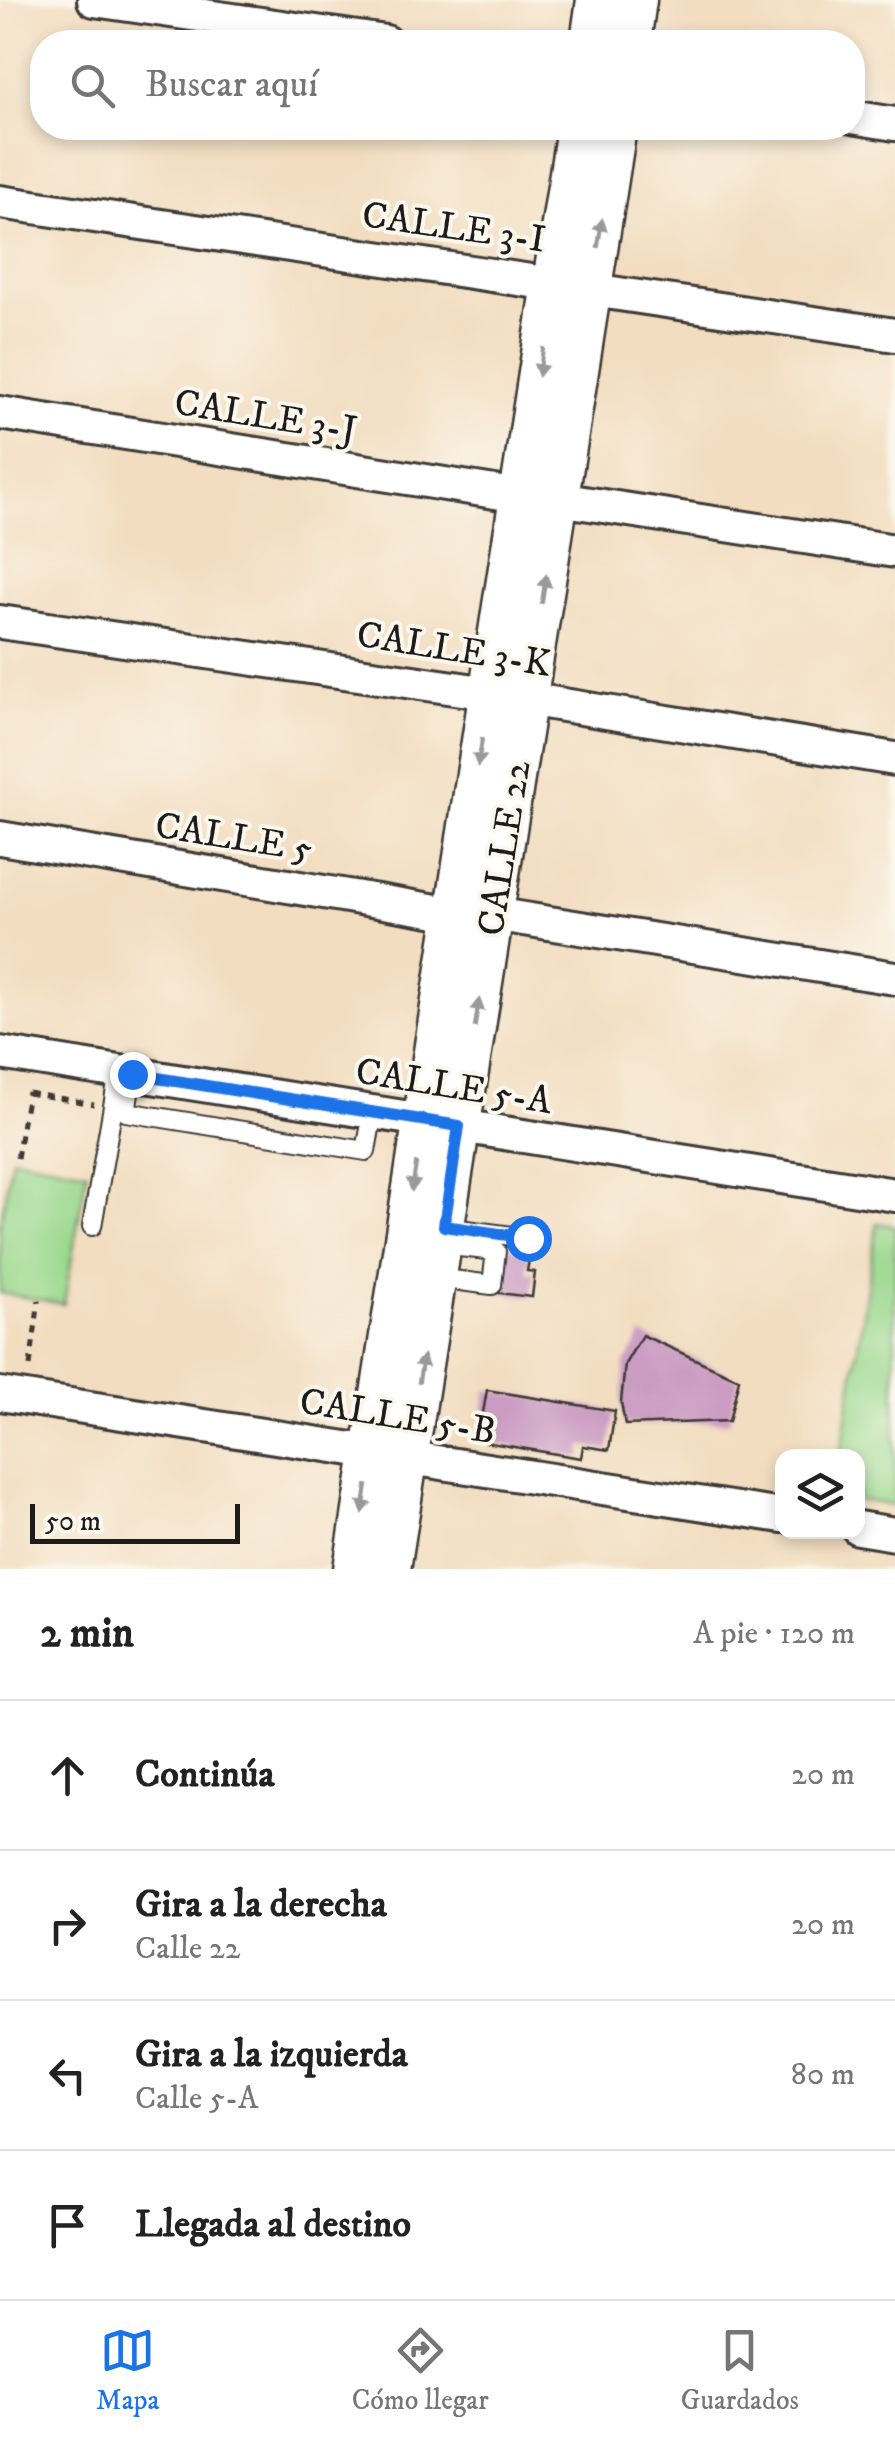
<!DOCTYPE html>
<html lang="es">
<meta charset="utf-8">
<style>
body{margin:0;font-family:"IM FELL DW Pica",serif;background:#f2f2f2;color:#222}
.controls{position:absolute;right:30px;bottom:30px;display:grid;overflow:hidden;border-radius:20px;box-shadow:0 5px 15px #0003}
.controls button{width:90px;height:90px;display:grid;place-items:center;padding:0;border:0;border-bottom:2px solid #e0e0e0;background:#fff;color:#222;font:50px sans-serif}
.scale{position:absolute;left:30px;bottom:25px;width:210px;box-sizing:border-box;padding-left:10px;border:5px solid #1c1c1c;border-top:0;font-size:28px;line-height:35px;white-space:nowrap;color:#1c1c1c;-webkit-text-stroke:8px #fbf7ec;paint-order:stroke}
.stop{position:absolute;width:30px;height:30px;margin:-22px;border:8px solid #1a73e8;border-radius:50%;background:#fff}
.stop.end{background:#1a73e8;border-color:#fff;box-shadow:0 2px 10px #0008}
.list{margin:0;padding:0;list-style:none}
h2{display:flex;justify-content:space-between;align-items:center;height:130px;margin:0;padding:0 40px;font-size:42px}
h2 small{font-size:32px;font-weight:400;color:#767676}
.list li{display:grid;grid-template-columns:65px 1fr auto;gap:30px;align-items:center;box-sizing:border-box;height:150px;padding:0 40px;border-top:2px solid #e0e0e0}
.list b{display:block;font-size:38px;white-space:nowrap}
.list p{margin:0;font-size:32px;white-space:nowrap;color:#767676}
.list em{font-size:32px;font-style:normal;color:#767676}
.icon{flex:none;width:55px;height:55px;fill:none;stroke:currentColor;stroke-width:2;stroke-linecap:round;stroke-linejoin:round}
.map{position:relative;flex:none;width:895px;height:1569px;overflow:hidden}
.search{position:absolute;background:#fff;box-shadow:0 5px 15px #0003;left:30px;right:30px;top:30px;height:110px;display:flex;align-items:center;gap:25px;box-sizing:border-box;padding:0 35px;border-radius:40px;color:#767676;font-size:38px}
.sheet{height:730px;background:#fff}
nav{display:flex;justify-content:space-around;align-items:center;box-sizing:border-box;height:140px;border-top:2px solid #e0e0e0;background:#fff;font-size:28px;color:#767676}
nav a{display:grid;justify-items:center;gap:5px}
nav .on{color:#1a73e8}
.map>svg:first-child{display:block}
</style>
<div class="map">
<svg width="895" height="1569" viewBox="0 0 895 1569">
<rect width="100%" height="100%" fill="#fbf7ec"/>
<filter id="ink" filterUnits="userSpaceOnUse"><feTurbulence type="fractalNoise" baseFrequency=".01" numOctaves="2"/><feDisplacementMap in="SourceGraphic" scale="20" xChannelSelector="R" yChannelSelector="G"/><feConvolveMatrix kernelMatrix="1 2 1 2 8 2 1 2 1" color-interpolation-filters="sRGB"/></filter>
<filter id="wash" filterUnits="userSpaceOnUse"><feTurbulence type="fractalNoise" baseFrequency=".0048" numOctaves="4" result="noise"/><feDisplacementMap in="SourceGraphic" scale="40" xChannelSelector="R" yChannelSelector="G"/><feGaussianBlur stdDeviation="2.25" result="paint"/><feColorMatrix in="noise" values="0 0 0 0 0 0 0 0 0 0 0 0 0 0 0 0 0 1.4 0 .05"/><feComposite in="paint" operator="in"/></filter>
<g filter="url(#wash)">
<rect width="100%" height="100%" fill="#f2ddc0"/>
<g fill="#99d88d" stroke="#5a7a54" stroke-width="2.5">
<polygon points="12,1157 87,1171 64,1304 0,1293 0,1225"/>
<polygon points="877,1223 895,1226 895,1506 858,1500 858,1456 841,1456"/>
</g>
<g id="blocks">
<g fill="#cb9cc3">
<polygon points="504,1246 531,1249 527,1271 535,1272 532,1297 499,1293"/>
<polygon points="642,1335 739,1379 729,1421 625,1425 621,1402 625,1364"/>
<polygon points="487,1390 615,1411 609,1450 583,1446 581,1458 478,1441"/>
</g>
</g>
</g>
<g filter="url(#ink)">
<use href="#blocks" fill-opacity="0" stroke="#3c3935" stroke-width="2.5"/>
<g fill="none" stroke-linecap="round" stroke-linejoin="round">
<g stroke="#3c3935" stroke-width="22">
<g id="service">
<polyline points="132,1074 126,1112 366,1151 373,1112"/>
<polyline points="92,1226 119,1072"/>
<polyline points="444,1227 528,1238"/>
<polyline points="436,1278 492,1285 496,1251 441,1245"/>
</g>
</g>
<g stroke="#3c3935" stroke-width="38">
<g id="minor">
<polyline points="94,0 386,42"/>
<polyline points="852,117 895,124"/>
<polyline points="0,202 895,335"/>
<polyline points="0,413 520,496"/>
<polyline points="558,499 895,551"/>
<polyline points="0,622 489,693 895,759"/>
<polyline points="0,838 455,914"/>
<polyline points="492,914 895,978"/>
<polyline points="0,1053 895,1195"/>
<polyline points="0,1394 782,1516"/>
<polyline points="858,1528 895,1534"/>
</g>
</g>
<g stroke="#3c3935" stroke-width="45">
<g id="tertiary">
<polyline points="591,42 597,0"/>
<polyline points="630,42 636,0"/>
<polyline points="354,1569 577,128"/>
<polyline points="390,1569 616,128"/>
</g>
</g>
<g stroke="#3c3935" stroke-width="5" stroke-dasharray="8 8" stroke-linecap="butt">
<polyline points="28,1093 94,1104"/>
<polyline points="17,1158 28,1092"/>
<polyline points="30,1366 39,1300"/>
</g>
<use href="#service" stroke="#fff" stroke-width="18"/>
<use href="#minor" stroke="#fff" stroke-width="32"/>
<use href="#tertiary" stroke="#fff" stroke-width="40"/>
</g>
<defs><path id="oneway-solid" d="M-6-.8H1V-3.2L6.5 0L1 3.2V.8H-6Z" transform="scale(2.5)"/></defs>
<g fill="#999">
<use href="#oneway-solid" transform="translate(600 233) rotate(-81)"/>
<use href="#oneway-solid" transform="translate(541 362) rotate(99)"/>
<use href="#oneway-solid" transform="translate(544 589) rotate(-81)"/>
<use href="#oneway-solid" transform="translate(480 752) rotate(99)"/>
<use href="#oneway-solid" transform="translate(477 1013) rotate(-81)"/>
<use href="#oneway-solid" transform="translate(414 1177) rotate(99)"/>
<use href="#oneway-solid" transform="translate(421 1369) rotate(-81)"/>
<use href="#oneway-solid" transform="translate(365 1499) rotate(99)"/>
</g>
</g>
<g fill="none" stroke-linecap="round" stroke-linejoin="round" filter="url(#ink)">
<polyline stroke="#1a73e8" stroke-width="12" points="132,1074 459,1126 444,1226 528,1238"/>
</g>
<g text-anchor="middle" stroke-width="8" stroke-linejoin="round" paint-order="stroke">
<g font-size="38" fill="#1c1c1c" stroke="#fbf7ec">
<text transform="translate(454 226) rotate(8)" y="13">CALLE 3-I</text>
<text transform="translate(266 415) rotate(9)" y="13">CALLE 3-J</text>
<text transform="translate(454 648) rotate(9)" y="13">CALLE 3-K</text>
<text transform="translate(234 836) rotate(9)" y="13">CALLE 5</text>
<text transform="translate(503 848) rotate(-81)" y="13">CALLE 22</text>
<text transform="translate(454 1085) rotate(9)" y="13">CALLE 5-A</text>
<text transform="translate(398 1415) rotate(9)" y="13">CALLE 5-B</text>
</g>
</g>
</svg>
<div class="controls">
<button><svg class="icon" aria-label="layers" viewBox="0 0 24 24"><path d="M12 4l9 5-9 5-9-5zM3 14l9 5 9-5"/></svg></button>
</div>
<div class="scale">50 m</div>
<div class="stop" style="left:528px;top:1238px"></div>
<div class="stop end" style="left:132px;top:1074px"></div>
<div class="search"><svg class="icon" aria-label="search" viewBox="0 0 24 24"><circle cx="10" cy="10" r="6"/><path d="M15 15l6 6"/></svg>Buscar aquí</div>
</div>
<section class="sheet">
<h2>2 min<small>A pie · 120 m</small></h2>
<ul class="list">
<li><svg class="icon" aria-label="ahead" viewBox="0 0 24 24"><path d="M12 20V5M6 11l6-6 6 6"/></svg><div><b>Continúa</b></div><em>20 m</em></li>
<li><svg class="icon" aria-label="right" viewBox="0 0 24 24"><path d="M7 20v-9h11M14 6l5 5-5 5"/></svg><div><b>Gira a la derecha</b><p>Calle 22</p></div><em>20 m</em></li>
<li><svg class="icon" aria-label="left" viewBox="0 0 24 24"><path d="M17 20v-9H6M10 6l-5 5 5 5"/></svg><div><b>Gira a la izquierda</b><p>Calle 5-A</p></div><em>80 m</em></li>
<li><svg class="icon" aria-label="arrive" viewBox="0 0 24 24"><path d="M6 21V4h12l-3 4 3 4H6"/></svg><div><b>Llegada al destino</b></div></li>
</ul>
</section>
<nav>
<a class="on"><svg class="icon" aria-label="map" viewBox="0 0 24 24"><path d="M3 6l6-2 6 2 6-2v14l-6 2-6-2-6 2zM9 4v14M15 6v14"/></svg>Mapa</a>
<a><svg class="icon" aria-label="directions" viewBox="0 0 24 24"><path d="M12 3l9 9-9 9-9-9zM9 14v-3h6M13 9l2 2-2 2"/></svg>Cómo llegar</a>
<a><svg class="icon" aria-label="saved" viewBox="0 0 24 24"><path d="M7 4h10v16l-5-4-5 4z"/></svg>Guardados</a>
</nav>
